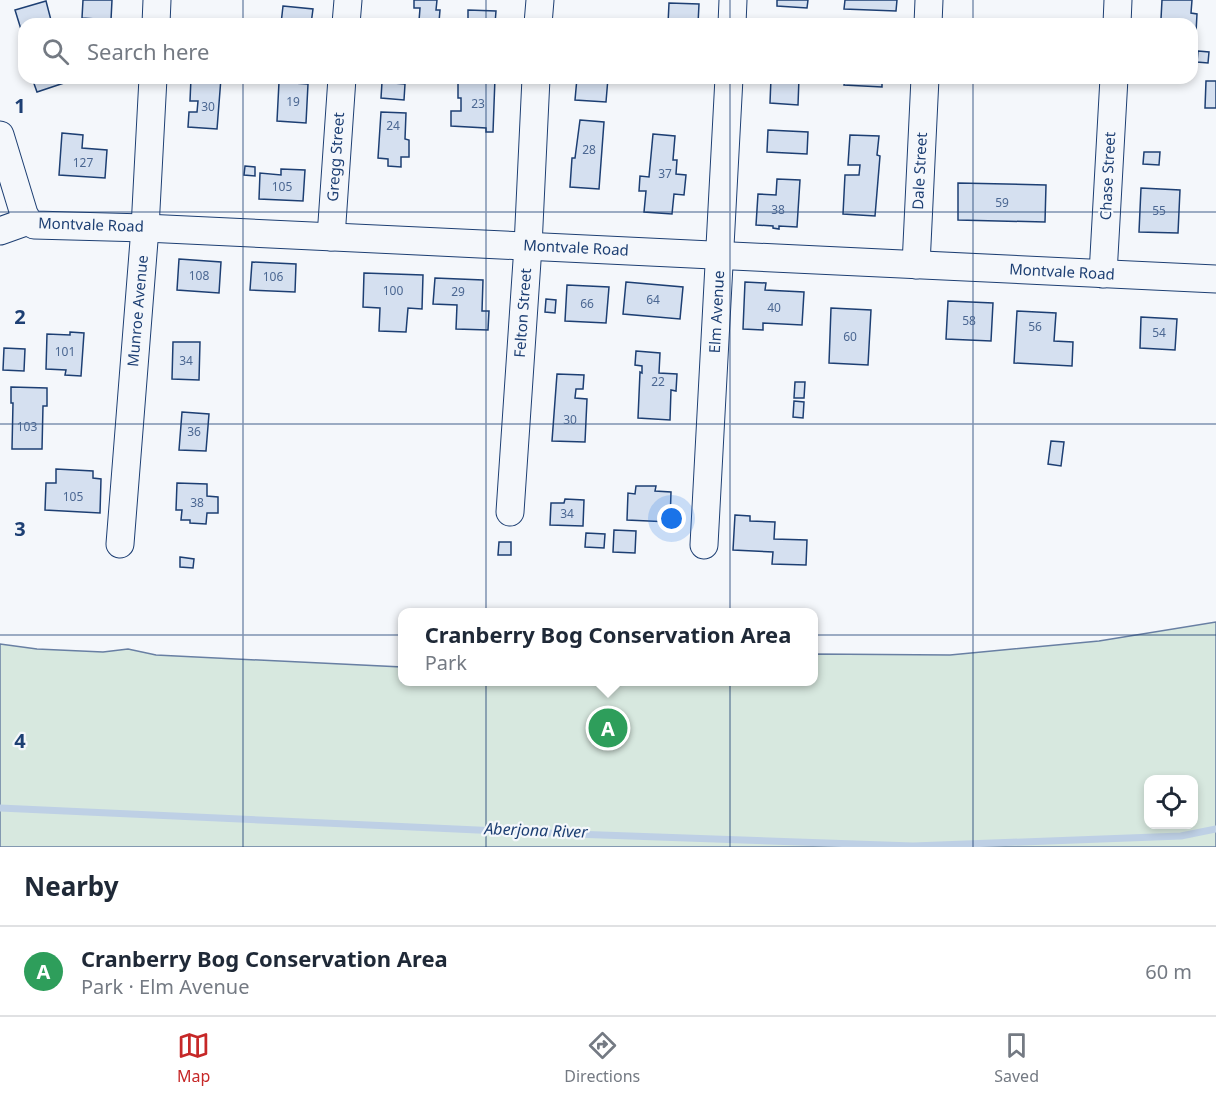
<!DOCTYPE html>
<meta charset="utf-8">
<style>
body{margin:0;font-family:"Noto Sans",sans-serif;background:#f2f2f3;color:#1f2937}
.controls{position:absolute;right:18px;bottom:18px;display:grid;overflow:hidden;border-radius:12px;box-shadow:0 3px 9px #0003}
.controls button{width:54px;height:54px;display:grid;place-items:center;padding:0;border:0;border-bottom:2px solid #e0e1e3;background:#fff;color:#1f2937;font:30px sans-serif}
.you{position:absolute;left:672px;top:519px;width:21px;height:21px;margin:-15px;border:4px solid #fff;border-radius:50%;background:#1a73e8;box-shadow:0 0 0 9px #1a73e833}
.badge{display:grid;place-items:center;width:39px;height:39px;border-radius:50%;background:#c62828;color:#fff;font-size:20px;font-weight:700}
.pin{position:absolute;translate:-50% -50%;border:3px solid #fff;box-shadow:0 2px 6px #0006}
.popup{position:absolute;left:398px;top:608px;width:420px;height:78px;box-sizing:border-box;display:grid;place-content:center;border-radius:12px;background:#fff;filter:drop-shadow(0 2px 4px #0005);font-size:20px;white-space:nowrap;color:#747a83}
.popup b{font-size:22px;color:#1f2937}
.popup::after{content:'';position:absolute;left:50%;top:100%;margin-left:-12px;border:12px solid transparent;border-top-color:#fff}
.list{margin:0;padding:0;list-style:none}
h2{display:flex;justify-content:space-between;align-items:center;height:78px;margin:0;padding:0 24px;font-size:26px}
h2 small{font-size:20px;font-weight:400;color:#747a83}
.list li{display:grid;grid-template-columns:39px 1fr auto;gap:18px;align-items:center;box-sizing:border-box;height:90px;padding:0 24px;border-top:2px solid #e0e1e3}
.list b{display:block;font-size:22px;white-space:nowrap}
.list p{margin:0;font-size:20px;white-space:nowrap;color:#747a83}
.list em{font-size:20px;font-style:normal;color:#747a83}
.icon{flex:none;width:33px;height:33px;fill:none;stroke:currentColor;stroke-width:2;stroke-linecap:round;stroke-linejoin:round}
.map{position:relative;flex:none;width:1216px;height:847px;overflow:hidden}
.search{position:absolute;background:#fff;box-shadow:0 3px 9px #0003;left:18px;right:18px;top:18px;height:66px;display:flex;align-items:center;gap:15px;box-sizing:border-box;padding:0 21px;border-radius:18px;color:#747a83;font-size:22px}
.sheet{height:168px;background:#fff}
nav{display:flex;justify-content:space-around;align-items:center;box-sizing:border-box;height:84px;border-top:2px solid #e0e1e3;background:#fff;font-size:16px;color:#747a83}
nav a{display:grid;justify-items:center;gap:3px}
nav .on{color:#c62828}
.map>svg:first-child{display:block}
</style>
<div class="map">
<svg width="1216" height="847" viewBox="0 0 1216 847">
<rect width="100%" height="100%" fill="#f4f7fb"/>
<path fill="#d7e8df" stroke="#687fa3" stroke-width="1.5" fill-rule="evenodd" d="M 1216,622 L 1216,847 L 0,847 L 0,644 L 37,649 L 103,652 L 128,649 L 156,655 L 402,667 L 402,682 L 813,682 L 814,654 L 950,655 L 1099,641 ZM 1148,780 L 1194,780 L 1194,824 L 1148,824 Z"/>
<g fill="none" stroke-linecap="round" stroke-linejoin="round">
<polyline stroke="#bed0e5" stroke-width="7" points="0,808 545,833 913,846 1181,836 1216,829"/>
</g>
<g fill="#d5e0f0" stroke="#1d3f73" stroke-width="1.5">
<polygon points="83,0 112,0 111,20 82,18"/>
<polygon points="414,0 437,0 436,10 440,10 439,22 419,21 420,8 414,8"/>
<polygon points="777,0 808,0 807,8 777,6"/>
<polygon points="845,0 897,0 896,11 844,9"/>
<polygon points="1162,0 1192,0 1191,13 1197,14 1196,32 1192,32 1192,24 1166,24 1166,19 1161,19"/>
<polygon points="46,1 52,24 24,24 24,39 15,10"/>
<polygon points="669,3 699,4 698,24 668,24"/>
<polygon points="283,6 313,9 311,24 281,24"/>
<polygon points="468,10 496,11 495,24 468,24"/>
<polygon points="1198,51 1209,52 1208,63 1197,62"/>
<polygon points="32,78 69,78 70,81 37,92"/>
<polygon points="191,78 221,78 217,129 188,127 189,112 197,112 198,101 190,101"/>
<polygon points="458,78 495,78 493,132 486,132 486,128 451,126 451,111 461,111 461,98 458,98"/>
<polygon points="577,78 608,78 606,102 575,100"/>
<polygon points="771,78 799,78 798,105 770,103"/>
<polygon points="845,78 882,78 882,87 844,85"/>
<polygon points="1206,81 1216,81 1216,108 1205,108"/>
<polygon points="279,82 308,84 306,123 277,121"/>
<polygon points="382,82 405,84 404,100 381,98"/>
<polygon points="381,112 406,113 405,139 409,140 409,157 401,157 401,167 388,166 388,159 378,158"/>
<polygon points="580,120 604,122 599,189 570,187 572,158 575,158"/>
<polygon points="768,130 808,132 807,154 767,152"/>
<polygon points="62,133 83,135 82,148 107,150 105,178 59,175"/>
<polygon points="653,134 675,136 673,160 677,160 676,174 686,175 684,195 674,194 672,214 644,212 646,191 639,191 640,176 649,177"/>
<polygon points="850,135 879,136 877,155 880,156 875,216 843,214 845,175 859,175 860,165 848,165"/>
<polygon points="1144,152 1160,152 1159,165 1143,164"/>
<polygon points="245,166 255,167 255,176 244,175"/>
<polygon points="281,169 305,170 303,201 259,199 260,173 281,175"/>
<polygon points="777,179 800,180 797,227 779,226 779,229 773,228 773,226 756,225 758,194 776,195"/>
<polygon points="958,183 1046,185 1045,222 958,220"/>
<polygon points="1141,188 1180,190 1178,233 1139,232"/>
<polygon points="179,259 221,262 219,293 177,290"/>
<polygon points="252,262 296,264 295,292 250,290"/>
<polygon points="364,273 423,275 422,309 408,308 406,332 379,331 380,308 363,307"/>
<polygon points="435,278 483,280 482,311 489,311 488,330 456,329 457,305 433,304"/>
<polygon points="626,282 683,287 680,319 623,314"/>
<polygon points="745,282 766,283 765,290 804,292 802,325 763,323 763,330 743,329"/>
<polygon points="567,285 609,287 606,323 565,321"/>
<polygon points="546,299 556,300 555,313 545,312"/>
<polygon points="948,301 993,303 991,341 946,339"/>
<polygon points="831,308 871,310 868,365 829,363"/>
<polygon points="1017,311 1056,313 1054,341 1073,342 1072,366 1014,363"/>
<polygon points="1141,317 1177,319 1175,350 1140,348"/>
<polygon points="70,332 84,333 81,376 65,375 66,370 46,369 47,334 70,335"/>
<polygon points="173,342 200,342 199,380 172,379"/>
<polygon points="4,348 25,349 24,371 3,370"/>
<polygon points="636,351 660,353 659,373 677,374 676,391 671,390 670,420 638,418 640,372 642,373 642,366 635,365"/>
<polygon points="557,374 584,375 583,389 576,389 575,398 587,399 585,442 552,441"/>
<polygon points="795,382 805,382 804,398 794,398"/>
<polygon points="11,387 47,388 47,406 43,406 42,449 12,449 13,403 11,403"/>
<polygon points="794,401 804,402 803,418 793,417"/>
<polygon points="182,412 209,414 206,451 179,450"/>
<polygon points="1051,441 1064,442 1061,466 1048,464"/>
<polygon points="56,469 93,471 93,478 101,479 100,513 45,510 46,483 56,483"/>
<polygon points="177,483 207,484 207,496 218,497 218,513 207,513 206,524 190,523 190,520 181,520 182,510 176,510"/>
<polygon points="636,486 656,486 655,491 671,492 670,522 627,520 628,493 635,494"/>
<polygon points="565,499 584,500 583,526 550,525 551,503 564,503"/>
<polygon points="735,515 750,516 750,521 775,522 774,539 807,540 806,565 772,564 773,552 733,550"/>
<polygon points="614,530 636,531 635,553 613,552"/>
<polygon points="586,533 605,534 604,548 585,547"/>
<polygon points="499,542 511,542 511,555 498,555"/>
<polygon points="180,557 194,559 193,568 180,567"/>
</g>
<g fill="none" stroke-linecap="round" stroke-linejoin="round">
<g stroke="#1d3f73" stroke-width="29">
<g id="minor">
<polyline points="156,24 157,0"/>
<polyline points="346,24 348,0"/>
<polyline points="538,24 540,0"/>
<polyline points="732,24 733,0"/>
<polyline points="928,24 929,0"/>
<polyline points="1117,24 1118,0"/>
<polyline points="0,135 24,214 28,221 34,225 145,228 1216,279"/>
<polyline points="0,231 28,221"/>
<polyline points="331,237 342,78"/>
<polyline points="916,265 925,78"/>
<polyline points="1103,274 1114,78"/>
<polyline points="510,512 528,246 536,78"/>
<polyline points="120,544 145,228 153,78"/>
<polyline points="704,545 729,78"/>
</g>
</g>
<use href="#minor" stroke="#f4f7fb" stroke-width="27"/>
</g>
<path fill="none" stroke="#1d3f73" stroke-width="1.5" stroke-opacity="0.55" d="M 243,0 L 243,24M 486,0 L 486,24M 730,0 L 730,24M 973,0 L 973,24M 243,78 L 243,847M 486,78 L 486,847M 730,78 L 730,847M 973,78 L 973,847M 0,212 L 1216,212M 0,424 L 1216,424M 0,635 L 1216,635"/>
<g text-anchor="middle" stroke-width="4.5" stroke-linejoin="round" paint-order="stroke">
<g font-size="12" fill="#4b6792">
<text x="293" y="106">19</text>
<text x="478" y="108">23</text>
<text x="208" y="111">30</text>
<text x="393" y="130">24</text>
<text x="589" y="154">28</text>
<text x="83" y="167">127</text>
<text x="665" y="178">37</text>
<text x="282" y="191">105</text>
<text x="1002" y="207">59</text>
<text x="778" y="214">38</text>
<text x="1159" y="215">55</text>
<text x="199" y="280">108</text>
<text x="273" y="281">106</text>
<text x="393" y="295">100</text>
<text x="458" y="296">29</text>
<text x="653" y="304">64</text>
<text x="587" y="308">66</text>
<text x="774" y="312">40</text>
<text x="969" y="325">58</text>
<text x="1035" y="331">56</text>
<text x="1159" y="337">54</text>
<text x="850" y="341">60</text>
<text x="65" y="356">101</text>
<text x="186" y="365">34</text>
<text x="658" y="386">22</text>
<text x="570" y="424">30</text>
<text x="27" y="431">103</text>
<text x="194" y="436">36</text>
<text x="73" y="501">105</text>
<text x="197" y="507">38</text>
<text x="567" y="518">34</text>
</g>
<g font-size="15" fill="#1d3f73" stroke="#f4f7fb">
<text transform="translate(336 157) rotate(-86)" y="5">Gregg Street</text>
<text transform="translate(920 171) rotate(-87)" y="5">Dale Street</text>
<text transform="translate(1108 176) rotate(-87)" y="5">Chase Street</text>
<text transform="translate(91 225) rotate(2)" y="5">Montvale Road</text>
<text transform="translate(576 248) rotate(3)" y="5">Montvale Road</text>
<text transform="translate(1062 272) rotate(3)" y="5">Montvale Road</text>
<text transform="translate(138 311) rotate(-85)" y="5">Munroe Avenue</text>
<text transform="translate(717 312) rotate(-87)" y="5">Elm Avenue</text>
<text transform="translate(523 313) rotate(-86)" y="5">Felton Street</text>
</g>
<g font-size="16" font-style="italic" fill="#1d3f73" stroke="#f4f7fb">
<text transform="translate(536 830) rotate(2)" y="6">Aberjona River</text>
</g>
</g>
<g font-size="20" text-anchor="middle" font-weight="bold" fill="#1d3f73" stroke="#f4f7fb" stroke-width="4.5" stroke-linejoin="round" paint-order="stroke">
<text x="20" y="113">1</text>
<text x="20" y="324">2</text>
<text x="20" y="536">3</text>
<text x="20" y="748">4</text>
</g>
</svg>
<div class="controls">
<button><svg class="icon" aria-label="locate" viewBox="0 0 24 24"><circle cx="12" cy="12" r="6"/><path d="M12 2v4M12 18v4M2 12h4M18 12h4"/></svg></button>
</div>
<div class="you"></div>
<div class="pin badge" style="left:608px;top:728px;background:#2e9e5b">A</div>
<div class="popup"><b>Cranberry Bog Conservation Area</b>Park</div>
<div class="search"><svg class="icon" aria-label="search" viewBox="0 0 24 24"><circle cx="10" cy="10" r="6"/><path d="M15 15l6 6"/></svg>Search here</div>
</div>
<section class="sheet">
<h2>Nearby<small></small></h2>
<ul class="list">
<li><span class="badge" style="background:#2e9e5b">A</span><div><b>Cranberry Bog Conservation Area</b><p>Park · Elm Avenue</p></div><em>60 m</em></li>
</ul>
</section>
<nav>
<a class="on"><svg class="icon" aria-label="map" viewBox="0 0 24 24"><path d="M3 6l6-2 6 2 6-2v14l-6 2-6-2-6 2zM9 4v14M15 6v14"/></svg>Map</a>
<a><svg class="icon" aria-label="directions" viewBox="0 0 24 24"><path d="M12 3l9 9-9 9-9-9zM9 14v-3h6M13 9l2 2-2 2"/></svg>Directions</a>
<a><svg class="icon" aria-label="saved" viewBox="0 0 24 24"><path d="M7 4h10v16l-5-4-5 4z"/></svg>Saved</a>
</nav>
